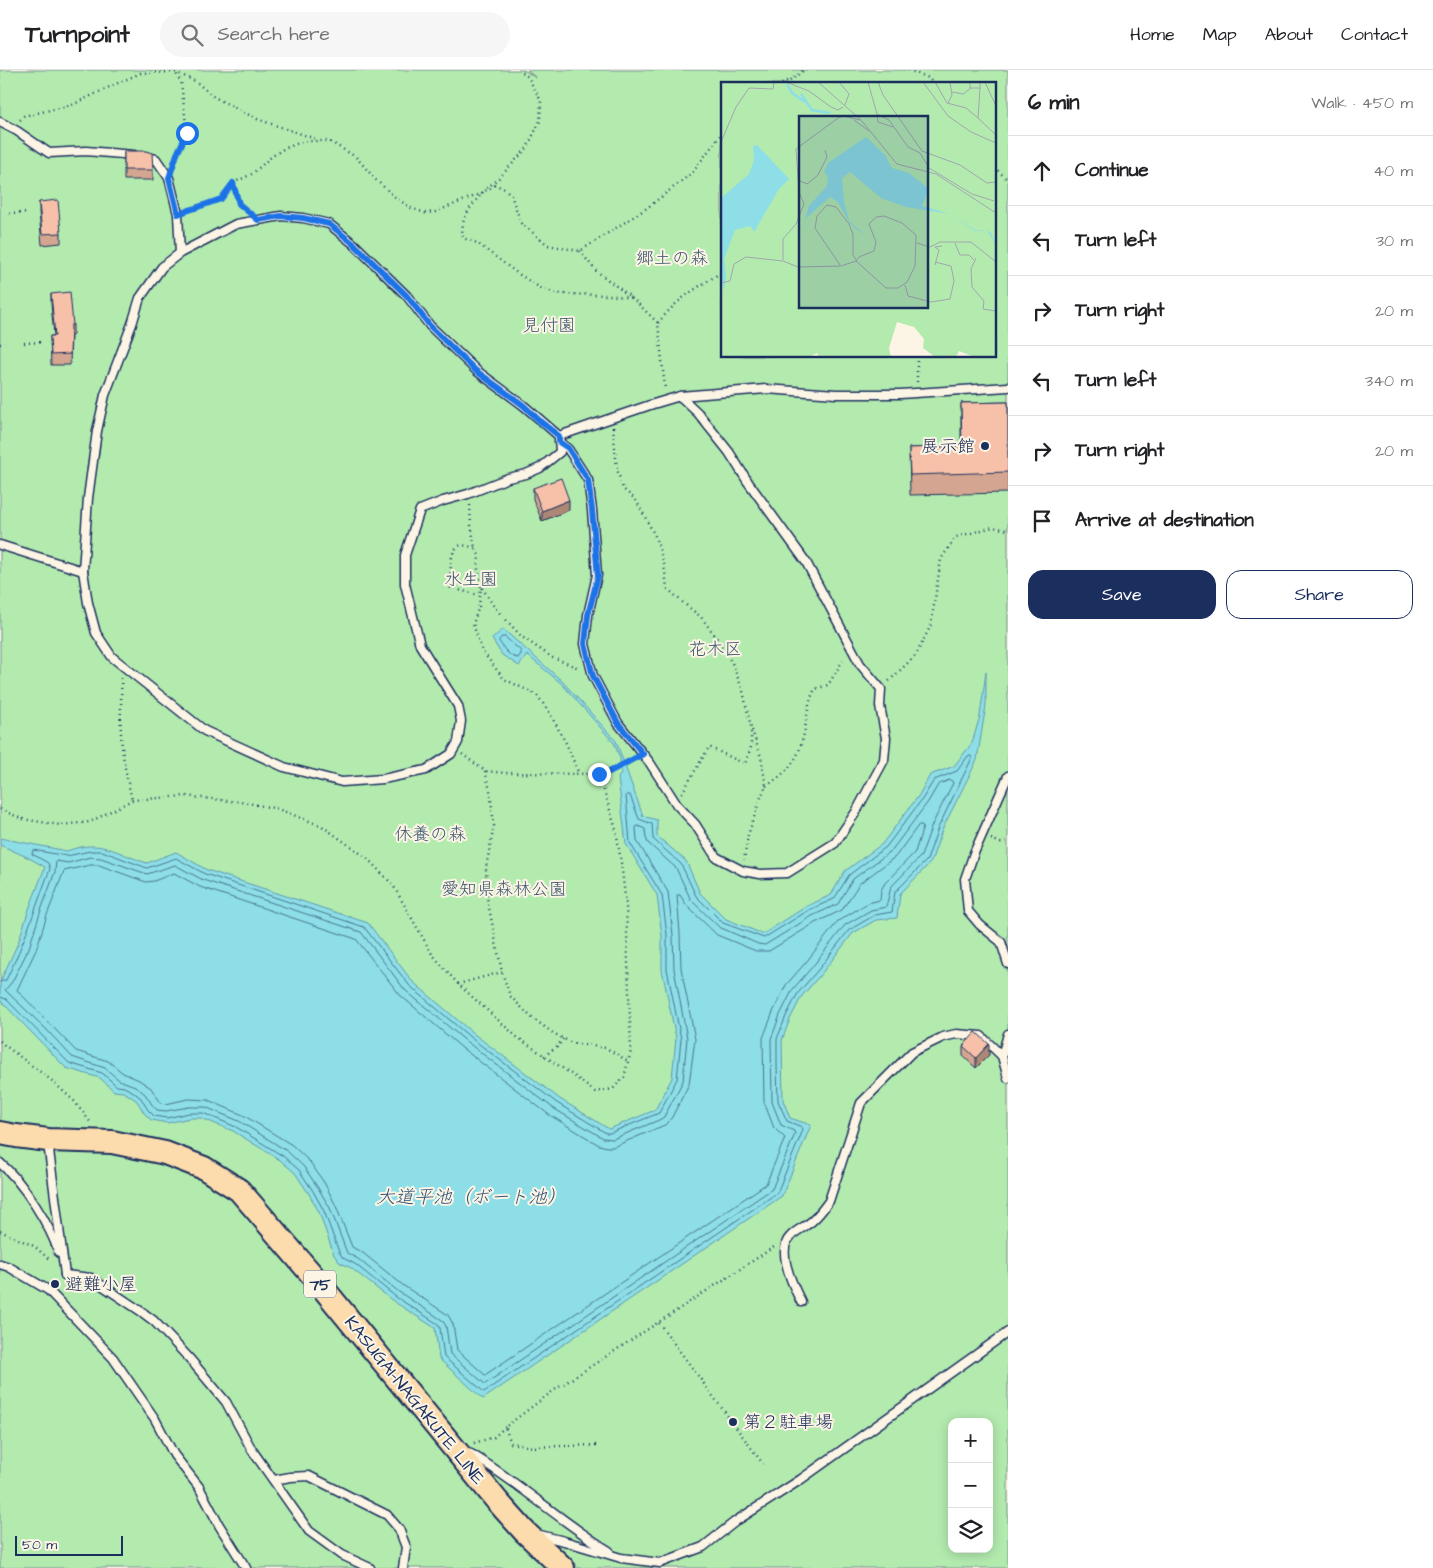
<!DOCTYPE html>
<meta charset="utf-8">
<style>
body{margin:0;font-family:"Architects Daughter","Klee One",sans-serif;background:#f6f6f6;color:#202124}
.controls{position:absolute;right:15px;bottom:15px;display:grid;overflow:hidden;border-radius:10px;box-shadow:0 2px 12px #0003}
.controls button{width:45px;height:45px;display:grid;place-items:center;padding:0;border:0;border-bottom:1px solid #e0e0e0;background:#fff;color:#202124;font:25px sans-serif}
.scale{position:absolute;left:15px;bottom:12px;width:108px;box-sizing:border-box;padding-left:5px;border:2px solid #1b2f5e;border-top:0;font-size:14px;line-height:18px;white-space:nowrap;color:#1b2f5e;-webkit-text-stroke:4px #fcf5e5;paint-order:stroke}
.stop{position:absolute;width:15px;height:15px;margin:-11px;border:4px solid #1a73e8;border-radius:50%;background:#fff}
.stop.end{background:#1a73e8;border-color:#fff;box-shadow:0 1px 5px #0008}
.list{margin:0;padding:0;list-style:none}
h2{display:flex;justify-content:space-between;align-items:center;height:65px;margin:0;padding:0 20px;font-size:21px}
h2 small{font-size:16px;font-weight:400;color:#757577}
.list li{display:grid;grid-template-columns:32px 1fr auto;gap:15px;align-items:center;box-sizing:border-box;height:70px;padding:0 20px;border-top:1px solid #e0e0e0}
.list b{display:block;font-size:19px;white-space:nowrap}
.list em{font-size:16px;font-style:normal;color:#757577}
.actions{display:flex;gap:10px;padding:15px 20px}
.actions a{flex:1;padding:11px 0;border:1px solid #1b2f5e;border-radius:15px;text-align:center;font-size:18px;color:#1b2f5e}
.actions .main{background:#1b2f5e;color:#fff}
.icon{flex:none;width:28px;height:28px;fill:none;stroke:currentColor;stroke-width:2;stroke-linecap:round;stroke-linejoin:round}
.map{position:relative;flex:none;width:1008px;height:1498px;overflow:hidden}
header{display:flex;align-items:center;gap:30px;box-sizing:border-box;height:70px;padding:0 25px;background:#fff;border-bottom:1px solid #e0e0e0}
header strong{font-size:24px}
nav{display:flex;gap:28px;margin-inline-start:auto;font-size:18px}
.search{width:350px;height:45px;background:#f6f6f6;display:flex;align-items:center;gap:12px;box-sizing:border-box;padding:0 18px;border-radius:28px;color:#757577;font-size:19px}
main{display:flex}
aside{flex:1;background:#fff}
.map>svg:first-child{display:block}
</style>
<header>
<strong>Turnpoint</strong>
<div class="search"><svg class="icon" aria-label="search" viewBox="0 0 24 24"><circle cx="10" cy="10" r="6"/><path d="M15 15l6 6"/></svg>Search here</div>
<nav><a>Home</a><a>Map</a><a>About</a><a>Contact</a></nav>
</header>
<main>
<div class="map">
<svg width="1008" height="1498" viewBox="0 0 1008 1498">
<rect width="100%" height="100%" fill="#fcf5e5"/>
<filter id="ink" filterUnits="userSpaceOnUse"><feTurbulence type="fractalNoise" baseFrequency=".02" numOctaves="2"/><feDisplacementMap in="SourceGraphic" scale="10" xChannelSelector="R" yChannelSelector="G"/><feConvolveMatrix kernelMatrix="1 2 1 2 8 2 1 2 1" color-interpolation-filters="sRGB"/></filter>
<g filter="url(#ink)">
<path fill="#b3ebaf" stroke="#678d86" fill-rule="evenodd" d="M 0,0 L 524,0 L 536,8 L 527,0 L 1008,0 L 1008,1498 L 0,1498 ZM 722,14 L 994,14 L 994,286 L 722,286 ZM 952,1352 L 989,1352 L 989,1479 L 952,1479 Z"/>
<path fill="#8ddee6" stroke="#5f98b0" d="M 503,559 L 562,611 L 616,671 L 643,746 L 657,750 L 657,766 L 686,791 L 700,823 L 726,849 L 763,864 L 807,836 L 831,825 L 845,801 L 882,774 L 919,725 L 930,705 L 954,696 L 972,673 L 980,646 L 986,602 L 986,635 L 977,690 L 942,760 L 931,792 L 900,824 L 897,848 L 876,850 L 853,863 L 822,903 L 802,926 L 790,949 L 782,970 L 783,1030 L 790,1048 L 811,1055 L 782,1126 L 483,1329 L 439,1289 L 435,1258 L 393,1231 L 351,1198 L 339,1192 L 334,1185 L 319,1142 L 309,1124 L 295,1103 L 280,1090 L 233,1061 L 201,1048 L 190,1048 L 167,1053 L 151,1050 L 144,1043 L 137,1031 L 130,1026 L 123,1022 L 114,1021 L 100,1008 L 66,998 L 0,930 L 0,912 L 18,873 L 29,839 L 45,797 L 29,788 L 0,775 L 0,768 L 67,781 C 101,768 116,783 147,793 L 176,782 L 207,800 L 368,853 L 412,911 L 474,964 L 560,1029 L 609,1059 L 655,1040 L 672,1008 L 676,968 L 662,900 L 662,866 L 657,825 L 626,774 L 618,708 L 621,703 L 620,688 L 614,673 L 562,614 L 527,585 L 519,596 L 502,585 L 492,569 Z"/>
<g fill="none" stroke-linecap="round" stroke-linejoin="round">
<g stroke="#497594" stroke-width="1">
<path d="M 502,567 L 505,567 L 521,581 L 521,584 L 518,588 C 509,587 504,579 499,571 Z"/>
<polygon points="950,710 952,711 953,713 932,755 921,786 891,817 886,837 871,840 845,855 813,896 793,919 780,945 771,969 772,1032 781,1055 794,1061 795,1064 772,1119 485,1314 450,1284 446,1256 442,1250 399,1222 358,1189 347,1183 330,1138 318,1118 304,1097 287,1081 239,1051 205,1037 189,1037 166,1041 157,1040 153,1036 145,1024 135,1016 119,1010 105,998 72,987 46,959 5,920 12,912 29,878 40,843 55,802 56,791 68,793 90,787 101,788 147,804 175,795 203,810 361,862 405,920 467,972 553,1038 603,1068 613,1069 659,1050 664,1047 683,1011 687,968 674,899 673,865 668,822 637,771 636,757 638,756 645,759 646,768 648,773 676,798 691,830 719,857 758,874 765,875 812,846 838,834 853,809 891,781 928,732 938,715"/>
<polygon points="919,755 922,755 923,757 915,782 885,813 881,820 880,830 868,833 838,851 807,891 786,915 773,942 763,968 764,1032 774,1058 785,1068 766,1114 485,1305 457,1280 453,1254 448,1245 404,1216 363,1183 352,1177 336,1136 325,1114 310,1092 292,1075 243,1045 208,1030 188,1029 166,1034 161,1033 151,1018 139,1010 123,1003 108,991 76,981 17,920 36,880 47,845 64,801 90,795 99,795 146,812 154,811 174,803 200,817 356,869 400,925 462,978 548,1044 599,1075 607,1077 613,1077 667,1054 672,1047 689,1014 695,969 681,898 680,864 677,825 680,825 687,836 717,865 756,881 769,881 815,853 842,840 859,814 895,787"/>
<path d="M 0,912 L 6,910 C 24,874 36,836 50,799 L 48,793 L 32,784 L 33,780 L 67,786 L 90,781 L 102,781 L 147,798 L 176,788 L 205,804 L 364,857 L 409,915 L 471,968 L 557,1033 L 606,1063 L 610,1063 L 659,1043 L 677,1009 L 681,969 L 667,899 L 667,865 L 662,825 L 630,773 L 626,725 L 630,725 L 639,749 L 652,754 L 653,769 L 681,794 L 696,826 L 723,853 L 764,868 L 809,840 L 834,829 L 849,805 L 886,777 L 923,728 L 934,710 L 957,701 L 968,686 L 971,686 L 972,688 L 938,758 L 927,790 L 895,822 L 892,842 L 875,845 L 849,860 L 818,900 L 798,923 L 786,946 L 777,969 L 777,996 L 778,1031 L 787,1051 L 802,1057 L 803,1060 L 777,1123 L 484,1322 L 444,1287 L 440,1258 L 438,1254 L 396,1227 L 355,1194 L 343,1188 L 339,1182 L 324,1141 L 313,1121 L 299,1100 L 283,1086 L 236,1057 L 203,1043 L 189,1043 L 167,1048 L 154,1046 L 148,1040 L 141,1028 L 132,1021 L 124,1017 L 117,1016 L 102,1003 L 69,993 L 6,929 L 0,927"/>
</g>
<g stroke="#1b2f5e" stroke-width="11">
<g id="service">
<polyline points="0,52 17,61 49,83 86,81 134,85"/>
<polyline points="145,86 156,89 169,108 178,144 180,183"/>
<polygon points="281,146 303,148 329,154 354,174 407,226 430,256 477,301 523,335 559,366 560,382 540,398 526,404 508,408 468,424 443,431 420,440 405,485 405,514 420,575 458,636 461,651 458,672 451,684 426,700 383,709 342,712 284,697 205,661 112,587 96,563 88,533 83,501 88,428 97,361 105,325 132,254 140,228 162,197 180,183 236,154"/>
<polyline points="559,366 650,335 680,326 766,319 836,324 900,324 1008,317"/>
<polyline points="559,372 568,379 588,410 592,440 597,505 588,545 585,574 593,606 618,653 650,693 677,735 695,754 716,787 743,801 760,804 787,803 835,773 856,742 884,690 886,668 880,636 881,619 860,594 806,492 748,412 729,382 698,343 680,326"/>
<polyline points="0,475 83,501"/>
<polyline points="1008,706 974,783 965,809 968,841 980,855 1001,872 1008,894"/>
<polyline points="1008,964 1002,986 1008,1008"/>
<polyline points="48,1073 65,1205"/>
<path d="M 0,1093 C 23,1112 50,1155 59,1183"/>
<polyline points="0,1194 9,1197 48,1220 113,1288 155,1349 174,1385 199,1417 219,1455 246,1498"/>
<polyline points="65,1205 91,1208 142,1242 154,1251 189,1288 226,1332 252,1380 309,1461 342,1485 370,1498"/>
<path d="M 801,1232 C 794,1218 776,1181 790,1167 C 796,1160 805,1157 812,1151 C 819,1145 824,1138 829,1131 L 861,1033 L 912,982 L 943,967 L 956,964 L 981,966 L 1002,986"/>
<path d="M 467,1383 L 471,1384 C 520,1413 561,1452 609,1481"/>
<polyline points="274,1410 290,1407 309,1406 387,1445 399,1459 406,1477 403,1498"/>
<polyline points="536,1464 564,1471 621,1488 660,1493 703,1477 736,1451 800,1410 1008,1262"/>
</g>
</g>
<g stroke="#1b2f5e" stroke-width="26">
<polyline id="primary" points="0,1063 16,1066 48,1070 112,1072 165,1083 204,1098 239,1120 314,1207 498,1432 524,1461 563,1498"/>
</g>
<g stroke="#1b2f5e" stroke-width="2.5" stroke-dasharray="1 4" stroke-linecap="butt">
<polyline points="908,0 929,8 933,14"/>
<polyline points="782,14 788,10"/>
<polyline points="786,14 804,0"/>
<polyline points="20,50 24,46 72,35 120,12 141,3 175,2 195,11 214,27 257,49 316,69"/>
<polyline points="173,96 177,84 187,63 181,12 175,2 176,0"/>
<polyline points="994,97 1008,110"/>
<polyline points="233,113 239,134 248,142"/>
<polyline points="487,118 500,107 527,78 540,51 541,31 528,7 520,0"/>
<path d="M 483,122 C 471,137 459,148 463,168 L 477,173 L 517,203 L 542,219 L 561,224 L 609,225 L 632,228"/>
<polyline points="188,141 221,129 233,113 252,104 271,87 283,79 304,71 329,71 356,87 376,110 396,128 411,138 425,143 435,142 475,126 496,115 505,119 511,125 521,153 548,175 580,181 647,138 692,103 722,63"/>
<polyline points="9,144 29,143"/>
<polyline points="580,181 595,200 632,228 658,253 665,319"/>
<path d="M 658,253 C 678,228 695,219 722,202"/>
<polyline points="24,273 44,272"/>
<polyline points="0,274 5,273"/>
<polyline points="917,286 917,312"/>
<polyline points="613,357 617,399 623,419 636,430 655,466 664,494 667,518 681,531 701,547 716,567 732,593 743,621 751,657 761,687 766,716 761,727 748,765 744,790"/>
<polyline points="470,435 471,455 475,478 479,485 478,499 481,516 495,538 522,567 553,588 579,598"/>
<path d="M 475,478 C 471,477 463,474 459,476 C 448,481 451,508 451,518 L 479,525"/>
<polyline points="481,516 479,536 473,554 482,581 504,609 537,625 549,642 566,673 579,704"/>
<path d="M 121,608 C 122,627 120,645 121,664 C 122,686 127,709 132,730"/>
<polyline points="889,611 916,585 931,555 941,489 956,467 993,457 1008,460"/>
<polyline points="462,684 485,701 506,703 594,704 609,702 634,688"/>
<polyline points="485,701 490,720 494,756 486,797 487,828 502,902 510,926 531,947 553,963 572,973 606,978 628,991"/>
<path d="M 766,716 C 794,698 801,685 806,652 C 808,640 809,630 815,619 L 828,615 L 845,587"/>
<polyline points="682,723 709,677 745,694 751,677 751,661"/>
<polyline points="0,739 22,749 60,755 90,752 132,730 185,726 248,733 278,739 322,756 367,788 393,815 432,884 458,914 517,967 574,1006 595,1022 613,1019 624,1007 631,981 626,835 621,792 616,760 599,704"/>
<polyline points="991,769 1001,773 1008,771"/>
<polyline points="458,914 502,902"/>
<polyline points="0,971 3,974 51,1010 74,1031 91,1053"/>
<polyline points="544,986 557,977 563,969"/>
<polyline points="0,1161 34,1176 50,1190"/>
<polyline points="659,1253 763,1394"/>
<polyline points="474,1373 494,1367 505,1357"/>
<polyline points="596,1375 532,1377 511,1373 505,1357 553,1321 774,1177"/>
</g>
<use href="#service" stroke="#fcf5e5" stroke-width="8"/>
<use href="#primary" stroke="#fcdcac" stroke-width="22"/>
</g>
<g fill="#d4a691" stroke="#1b2f5e">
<polygon points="124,81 153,100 153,110 124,110"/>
<polygon points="39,132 61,163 61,173 42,175 39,142"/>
<polygon points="51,224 73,255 73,265 71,266 70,295 51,295 50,266 54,266 51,234"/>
<polygon points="1008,332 1008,423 910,425 909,378 961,376 961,333"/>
<polygon points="533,418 569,440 542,451 533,429"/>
<polygon points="963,976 989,985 976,998 963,986"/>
</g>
<g fill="#ad8776" stroke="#1b2f5e">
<polygon points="569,430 569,440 542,451 542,441"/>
<polygon points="989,974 989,985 976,998 976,988"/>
</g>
<g fill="#f7c1a9" stroke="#1b2f5e">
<polygon points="124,81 146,81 152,83 153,100 124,100"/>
<polygon points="58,130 61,163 42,164 39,132"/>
<polygon points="70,222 73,255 71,255 70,284 51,285 50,266 55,266 51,224"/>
<polygon points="1008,332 1008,402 910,405 909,378 962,376 961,333"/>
<polygon points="561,408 569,430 542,441 533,418"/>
<polygon points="976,962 989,974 976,988 963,976"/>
</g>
</g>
<g fill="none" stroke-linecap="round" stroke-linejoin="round" filter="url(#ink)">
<polyline stroke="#1a73e8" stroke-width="6" points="187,63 177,84 169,108 178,144 221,129 233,113 239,134 258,150 281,146 303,148 329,154 354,174 407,226 430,256 476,301 523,335 541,352 559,366 559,372 568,378 588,410 592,440 598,506 588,545 585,574 593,606 618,653 643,684 609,702 599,704"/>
</g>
<g fill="#1b2f5e" stroke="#fcf5e5" stroke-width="2">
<circle cx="985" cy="376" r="5"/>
<circle cx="55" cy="1214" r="5"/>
<circle cx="733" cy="1352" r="5"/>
</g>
<g text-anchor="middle" stroke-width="4" stroke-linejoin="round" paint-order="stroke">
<rect fill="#fcf5e5" stroke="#5e6a86" stroke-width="1" x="304" y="1200.5" width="32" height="27" rx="4"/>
<g font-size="16" font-weight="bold" fill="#1b2f5e">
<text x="320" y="1220">75</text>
</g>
<g font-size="18" fill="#39556e" stroke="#fcf5e5">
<text x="672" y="194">郷土の森</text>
<text x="549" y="261">見付園</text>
<text x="471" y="515">水生園</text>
<text x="715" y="585">花木区</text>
<text x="430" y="770">休養の森</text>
<text x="504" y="825">愛知県森林公園</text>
</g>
<g font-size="18" fill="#1b2f5e" stroke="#fcf5e5" text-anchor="start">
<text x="975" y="382" text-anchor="end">展示館</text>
<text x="65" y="1220">避難小屋</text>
<text x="743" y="1358">第２駐車場</text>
</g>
<g font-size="18" fill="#1b2f5e" stroke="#fcf5e5">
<text transform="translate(415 1330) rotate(51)" y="6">KASUGAI-NAGAKUTE LINE</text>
</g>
<g font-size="19" font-style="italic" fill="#325279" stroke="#fcf5e5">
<text x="471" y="1133">大道平池（ボート池）</text>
</g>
</g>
<g transform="translate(721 12)">
<rect width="275" height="275" fill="#fcf5e5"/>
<path d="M 0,0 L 275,0 L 275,275 L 253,275 L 238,269 L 235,275 L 214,275 L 202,266 L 203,257 L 193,245 L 176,240 L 168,266 L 170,275 L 98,275 L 96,271 L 88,275 L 0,275 Z" fill="#b3ebaf"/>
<path d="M 145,55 L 164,73 L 171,86 L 188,91 L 208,107 L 201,124 L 229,132 L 254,148 L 266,148 L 269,150 L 271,153 L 275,163 L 266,148 L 254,149 L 229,132 L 185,125 L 160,116 L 129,90 L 121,96 L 123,120 L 128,139 L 144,153 L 135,147 L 128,140 L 117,120 L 109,115 L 85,136 L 81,148 L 88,124 L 106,104 L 107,94 L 103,90 L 107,81 ZM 36,63 L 68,97 L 58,107 L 33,150 L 29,144 L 14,148 L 3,177 L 5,195 L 3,208 L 0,193 L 0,116 L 28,92 L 33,78 L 32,64 Z" fill="#8ddee6"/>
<path fill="none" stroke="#8ddee6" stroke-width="2.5" d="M 66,2 L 71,11 L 84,20M 80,12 L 91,28 L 109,31"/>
<path fill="none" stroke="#a2a6af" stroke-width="1" d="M 65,0 L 88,9 L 110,25 L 117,28 L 122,25M 97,0 L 140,38 L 176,82 L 215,92 L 275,131M 118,0 L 128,12 L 124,23M 147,0 L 156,32M 157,0 L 162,13 L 201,69 L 239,83 L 266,101 L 275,100M 202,0 L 227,34 L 250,50 L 275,61M 214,0 L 226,21 L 245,26 L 257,36M 249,0 L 249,6 L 259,6 L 259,0M 264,0 L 275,24M 259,6 L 257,36 L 275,53M 231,10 L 242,12 L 250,6M 227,21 L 231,13 L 229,0M 133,38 L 148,49M 172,45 L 157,40 L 156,32 L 168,38 L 187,65 L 199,71 L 208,86 L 251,112 L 273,119M 0,60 L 15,25 L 28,6 L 52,7 L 53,0M 79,99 L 86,102 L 97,93 L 106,75 L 104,68M 196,161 L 209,165 L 219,160 L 250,160 L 275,180M 234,161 L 239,173 L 248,173 L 253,178M 255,176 L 250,187 L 251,205 L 263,219 L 262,227 L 275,229M 62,178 L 62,157 L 75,142 L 83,122 L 78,110 L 75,67 L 117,36 L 122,34 L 139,38M 119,183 L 94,146 L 96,134 L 106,123 L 115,125 L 128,142 L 132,152 L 132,173 L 135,178M 214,183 L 218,168 L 214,165 L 221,164M 0,201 L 9,199 L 13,182 L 25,175 L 62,179 L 77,185 L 120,184 L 135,179 L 138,175 L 153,169 L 155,160 L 148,142 L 155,135 L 163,134 L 181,141 L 195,153 L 194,184 L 186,200 L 177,206 L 165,206 L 135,179M 184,203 L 187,214 L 210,220 L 229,217 L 233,199 L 230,184 L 214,180"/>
<path fill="#1b2f5e" fill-opacity="0.15" stroke="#1b2f5e" stroke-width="2.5" d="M 78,34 L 207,34 L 207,226 L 78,226 Z"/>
<rect width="275" height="275" fill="none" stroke="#1b2f5e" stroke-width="2.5"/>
</g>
</svg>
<div class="controls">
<button>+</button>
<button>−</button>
<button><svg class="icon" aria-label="layers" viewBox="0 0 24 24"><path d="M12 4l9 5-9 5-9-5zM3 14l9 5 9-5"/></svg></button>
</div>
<div class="scale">50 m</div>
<div class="stop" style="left:187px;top:63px"></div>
<div class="stop end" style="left:599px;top:704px"></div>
</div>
<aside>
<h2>6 min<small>Walk · 450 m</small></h2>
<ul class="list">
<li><svg class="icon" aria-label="ahead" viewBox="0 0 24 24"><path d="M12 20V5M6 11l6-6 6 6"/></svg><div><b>Continue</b></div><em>40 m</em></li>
<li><svg class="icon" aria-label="left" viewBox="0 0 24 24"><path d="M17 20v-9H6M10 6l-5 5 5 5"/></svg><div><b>Turn left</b></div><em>30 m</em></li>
<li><svg class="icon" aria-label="right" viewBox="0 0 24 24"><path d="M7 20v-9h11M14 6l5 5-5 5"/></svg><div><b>Turn right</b></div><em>20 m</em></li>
<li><svg class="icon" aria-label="left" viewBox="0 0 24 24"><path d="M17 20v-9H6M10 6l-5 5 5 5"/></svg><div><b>Turn left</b></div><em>340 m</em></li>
<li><svg class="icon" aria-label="right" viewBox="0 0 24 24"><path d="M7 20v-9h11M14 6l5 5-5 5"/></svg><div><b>Turn right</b></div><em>20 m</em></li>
<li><svg class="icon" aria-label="arrive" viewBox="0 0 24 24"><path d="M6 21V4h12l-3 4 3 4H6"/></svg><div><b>Arrive at destination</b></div></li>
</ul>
<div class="actions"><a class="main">Save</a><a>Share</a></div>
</aside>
</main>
